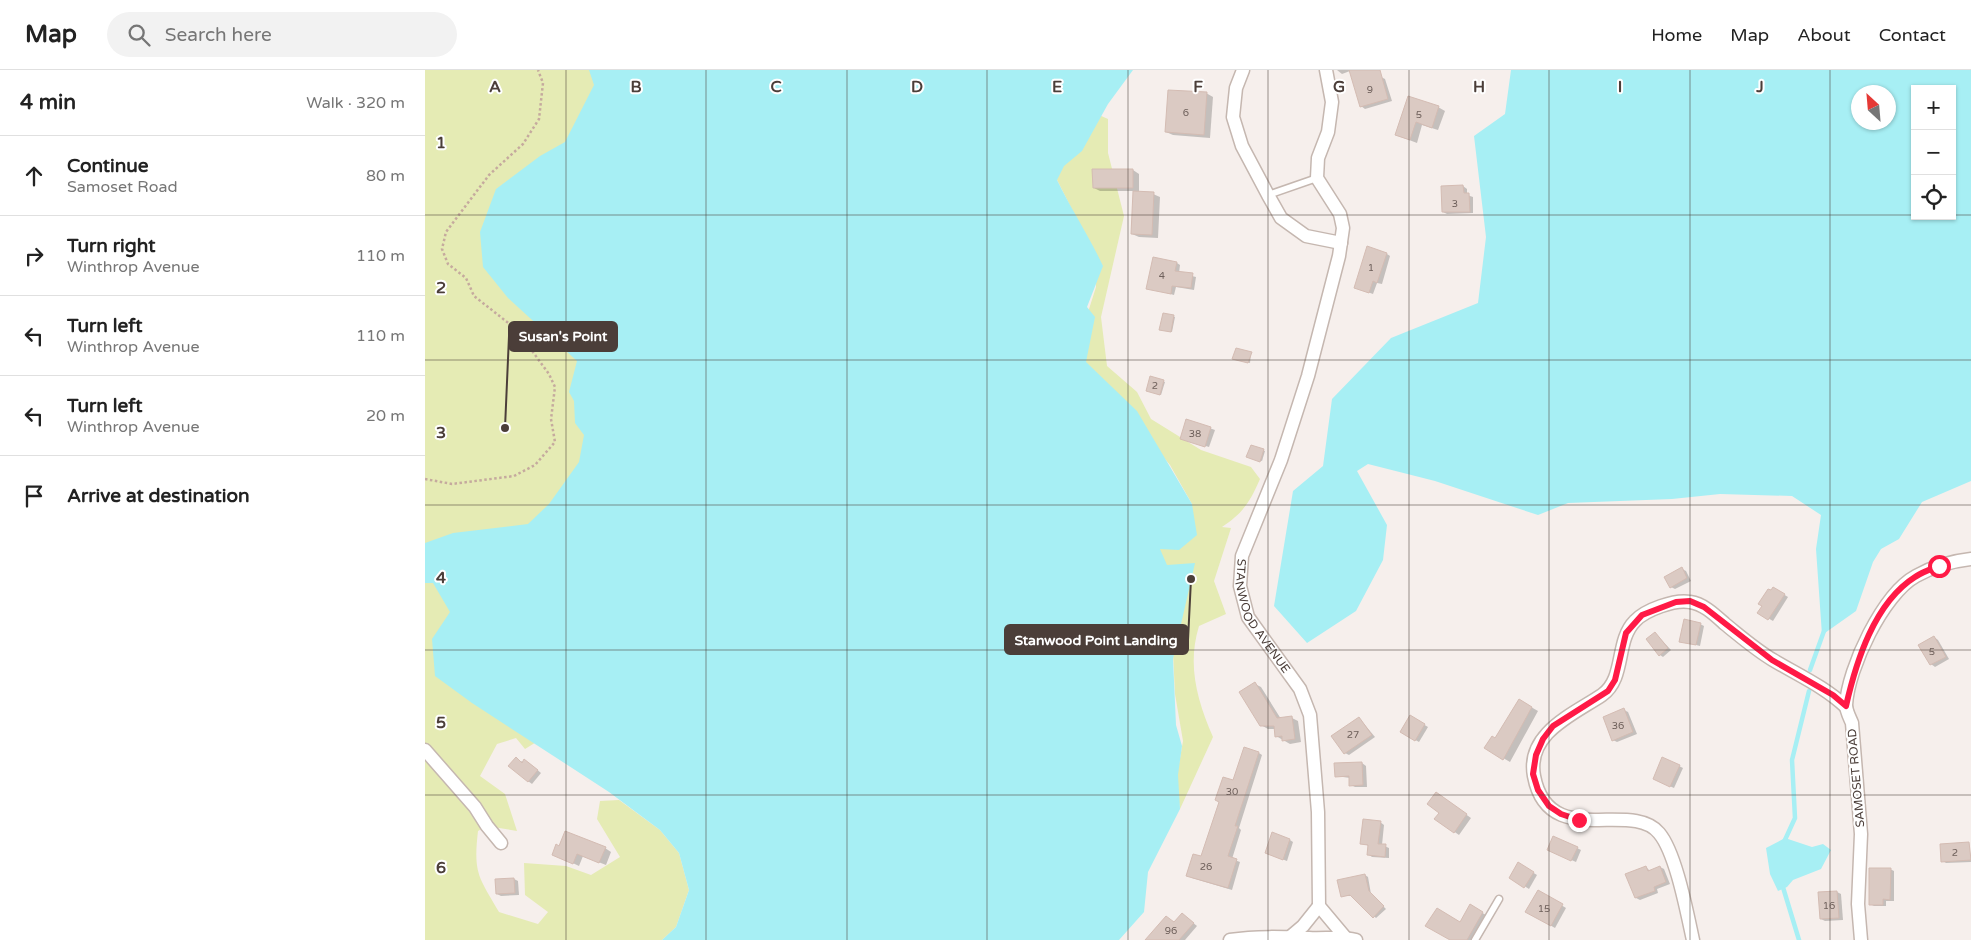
<!DOCTYPE html>
<meta charset="utf-8">
<style>
body{margin:0;font-family:"Varela Round",sans-serif;background:#f2f2f2;color:#222}
.controls{position:absolute;right:15px;top:15px;display:grid;overflow:hidden;border-radius:0px;box-shadow:0 1px 4px #0004}
.controls button{width:45px;height:45px;display:grid;place-items:center;padding:0;border:0;border-bottom:1px solid #e0e0e0;background:#fff;color:#222;font:25px sans-serif}
.compass{position:absolute;left:1426px;top:15px;width:45px;height:45px;border-radius:50%;background:#fff;box-shadow:0 1px 4px #0004;rotate:334deg}
.stop{position:absolute;width:15px;height:15px;margin:-11px;border:4px solid #ff1a46;border-radius:50%;background:#fff}
.stop.end{background:#ff1a46;border-color:#fff;box-shadow:0 1px 5px #0008}
.list{margin:0;padding:0;list-style:none}
h2{display:flex;justify-content:space-between;align-items:center;height:65px;margin:0;padding:0 20px;font-size:21px}
h2 small{font-size:16px;font-weight:400;color:#767676}
.list li{display:grid;grid-template-columns:32px 1fr auto;gap:15px;align-items:center;box-sizing:border-box;height:80px;padding:0 20px;border-top:1px solid #e0e0e0}
.list b{display:block;font-size:19px;white-space:nowrap}
.list p{margin:0;font-size:16px;white-space:nowrap;color:#767676}
.list em{font-size:16px;font-style:normal;color:#767676}
.icon{flex:none;width:28px;height:28px;fill:none;stroke:currentColor;stroke-width:2;stroke-linecap:round;stroke-linejoin:round}
.map{position:relative;flex:none;width:1546px;height:870px;overflow:hidden}
header{display:flex;align-items:center;gap:30px;box-sizing:border-box;height:70px;padding:0 25px;background:#fff;border-bottom:1px solid #e0e0e0}
header strong{font-size:24px}
nav{display:flex;gap:28px;margin-inline-start:auto;font-size:18px}
.search{width:350px;height:45px;background:#f2f2f2;display:flex;align-items:center;gap:12px;box-sizing:border-box;padding:0 18px;border-radius:28px;color:#767676;font-size:19px}
main{display:flex}
aside{flex:1;background:#fff}
.map>svg:first-child{display:block}
</style>
<header>
<strong>Map</strong>
<div class="search"><svg class="icon" aria-label="search" viewBox="0 0 24 24"><circle cx="10" cy="10" r="6"/><path d="M15 15l6 6"/></svg>Search here</div>
<nav><a>Home</a><a>Map</a><a>About</a><a>Contact</a></nav>
</header>
<main>
<aside>
<h2>4 min<small>Walk · 320 m</small></h2>
<ul class="list">
<li><svg class="icon" aria-label="ahead" viewBox="0 0 24 24"><path d="M12 20V5M6 11l6-6 6 6"/></svg><div><b>Continue</b><p>Samoset Road</p></div><em>80 m</em></li>
<li><svg class="icon" aria-label="right" viewBox="0 0 24 24"><path d="M7 20v-9h11M14 6l5 5-5 5"/></svg><div><b>Turn right</b><p>Winthrop Avenue</p></div><em>110 m</em></li>
<li><svg class="icon" aria-label="left" viewBox="0 0 24 24"><path d="M17 20v-9H6M10 6l-5 5 5 5"/></svg><div><b>Turn left</b><p>Winthrop Avenue</p></div><em>110 m</em></li>
<li><svg class="icon" aria-label="left" viewBox="0 0 24 24"><path d="M17 20v-9H6M10 6l-5 5 5 5"/></svg><div><b>Turn left</b><p>Winthrop Avenue</p></div><em>20 m</em></li>
<li><svg class="icon" aria-label="arrive" viewBox="0 0 24 24"><path d="M6 21V4h12l-3 4 3 4H6"/></svg><div><b>Arrive at destination</b></div></li>
</ul>
</aside>
<div class="map">
<svg width="1546" height="870" viewBox="0 0 1546 870">
<rect width="100%" height="100%" fill="#f6efec"/>
<g fill="#e5ebb4">
<path d="M 0,0 L 181,0 L 150,274 L 165,368 L 129,661 L 100,679 L 91,668 L 72,674 L 55,706 L 80,724 L 92,761 L 62,756 L 53,761 C 48,804 54,807 74,842 L 113,854 L 123,842 L 100,825 L 99,793 L 141,796 L 166,805 L 195,787 L 172,749 L 175,731 L 194,730 L 235,760 L 254,783 L 264,820 L 251,857 L 237,870 L 0,870 Z"/>
<path d="M 665,41 L 683,49 L 683,83 L 699,146 L 676,247 L 682,296 L 712,322 L 726,349 L 776,380 L 826,397 L 835,409 C 825,432 818,443 797,457 L 806,458 L 789,511 L 801,544 L 774,556 C 762,595 772,630 788,667 L 755,739 L 751,711 L 758,671 L 750,624 L 748,582 L 733,475 L 758,451 L 767,434 L 745,395 L 661,293 L 658,258 L 671,217 L 671,187 L 629,104 Z"/>
</g>
<g fill="#a7eff4" fill-rule="evenodd">
<path d="M 164,0 L 708,0 L 683,34 L 657,81 L 639,96 L 632,110 C 646,139 664,166 678,196 L 662,237 L 670,247 L 661,292 L 712,341 L 767,434 L 772,465 L 754,480 L 735,479 L 742,495 L 770,493 L 748,589 L 751,655 L 757,676 L 753,705 L 755,739 L 723,802 L 719,842 L 694,870 L 237,870 L 251,857 L 264,820 L 254,783 L 235,760 L 184,722 L 47,633 L 10,606 L 7,569 L 25,542 L 8,513 L 0,513 L 0,473 L 28,463 L 103,454 L 124,434 L 154,392 L 159,365 L 150,353 L 149,331 L 144,322 L 152,291 L 83,228 L 58,197 L 55,162 L 71,119 L 115,86 L 140,72 L 169,15 Z"/>
<path d="M 1086,0 L 1546,0 L 1546,411 L 1497,432 L 1474,469 L 1456,479 L 1448,492 L 1431,541 L 1397,565 L 1391,479 L 1396,445 L 1367,426 L 1295,424 L 1247,429 L 1143,433 L 1113,445 L 1010,411 L 943,394 L 932,401 L 962,455 L 958,490 L 931,541 L 882,573 L 849,536 L 868,421 L 898,396 L 907,329 L 966,268 L 1053,233 L 1061,167 L 1049,66 L 1080,44 ZM 1490,19 L 1527,19 L 1527,146 L 1490,146 ZM 1464,22 L 1464,52 L 1434,52 L 1434,22 Z"/>
<polygon points="1360,768 1387,777 1398,774 1406,780 1396,799 1368,810 1362,817 1353,821 1345,804 1341,778"/>
</g>
<g fill="#0003">
<polygon points="912,0 942,0 960,9 967,31 940,39 936,36 925,1 917,4"/>
<polygon points="781,23 788,27 785,68 748,65 741,62"/>
<polygon points="1013,37 1020,41 1013,60 997,55 992,73 971,65"/>
<polygon points="708,100 714,104 714,123 728,124 735,127 733,168 714,167 707,164 709,121 675,121 669,118"/>
<polygon points="1038,116 1042,119 1042,125 1048,127 1048,143 1022,144 1018,142"/>
<polygon points="962,184 965,186 957,214 952,213 948,224 934,219"/>
<polygon points="729,188 752,193 755,195 754,203 771,207 769,220 751,217 749,225 723,218"/>
<polygon points="739,245 750,247 747,262 737,260"/>
<polygon points="826,283 825,293 810,289"/>
<polygon points="726,307 740,312 736,325 724,321"/>
<polygon points="762,350 790,360 784,377 759,369"/>
<polygon points="826,376 840,381 837,391 824,387"/>
<polygon points="1257,499 1261,501 1266,511 1250,519 1246,517"/>
<polygon points="1348,518 1363,527 1348,551 1334,543"/>
<polygon points="1275,554 1279,556 1275,576 1256,571"/>
<polygon points="1230,563 1246,580 1238,587 1235,585"/>
<polygon points="1509,567 1513,570 1524,589 1510,597 1506,594"/>
<polygon points="830,614 836,617 856,649 867,648 873,651 876,672 865,674 851,666 851,659 843,659 836,655"/>
<polygon points="1094,630 1113,641 1085,692 1061,678 1071,670"/>
<polygon points="1199,640 1203,642 1212,664 1192,672 1188,670"/>
<polygon points="986,647 1003,657 994,672 976,662"/>
<polygon points="934,648 950,667 924,685 920,683"/>
<polygon points="834,683 837,685 814,758 816,760 807,789 815,792 807,820 767,808 777,788 795,732"/>
<polygon points="95,691 104,693 116,703 107,714 103,711"/>
<polygon points="937,693 941,696 942,717 930,717 926,715 925,708 911,706 911,694"/>
<polygon points="1254,696 1258,698 1249,718 1233,711"/>
<polygon points="1015,726 1046,748 1034,765 1011,749 1016,742"/>
<polygon points="955,752 959,755 957,775 964,778 964,788 947,787 943,784 944,776 937,773"/>
<polygon points="865,770 868,772 862,791 841,783"/>
<polygon points="1544,773 1546,792 1521,793 1518,791 1517,775"/>
<polygon points="180,778 186,782 181,795 158,786 154,796 133,786"/>
<polygon points="1152,778 1156,780 1151,792 1128,782"/>
<polygon points="1094,794 1112,805 1104,819 1085,807"/>
<polygon points="1221,797 1225,801 1235,797 1239,799 1245,814 1232,819 1233,823 1215,830 1211,828"/>
<polygon points="1465,799 1469,801 1469,831 1461,831 1461,836 1449,836 1445,834"/>
<polygon points="940,805 943,807 946,824 961,839 951,848 928,826 917,826"/>
<polygon points="89,809 93,811 94,825 76,826 72,824"/>
<polygon points="1113,821 1141,838 1130,858 1102,842"/>
<polygon points="1412,822 1416,824 1418,850 1400,851 1396,849 1394,824"/>
<polygon points="1045,836 1061,845 1047,870 1027,870"/>
<polygon points="761,847 772,856 760,870 729,870"/>
</g>
<g fill="none" stroke-linecap="round" stroke-linejoin="round">
<g stroke="#a7eff4" stroke-width="4.5">
<polyline points="1385,600 1399,561"/>
<polyline points="1359,772 1370,748 1367,690 1384,621"/>
<polyline points="1357,814 1374,870"/>
</g>
</g>
<g fill="#dbcac3" stroke="#d4bcb3">
<polygon points="924,0 955,0 963,29 935,37"/>
<polygon points="743,20 782,22 779,65 740,62"/>
<polygon points="983,26 1014,36 1007,58 991,52 985,70 970,65"/>
<polygon points="667,99 708,99 708,118 668,118"/>
<polygon points="1038,115 1039,123 1044,123 1045,142 1017,142 1016,116"/>
<polygon points="708,121 729,122 727,165 706,164"/>
<polygon points="942,176 962,183 952,213 948,211 944,223 929,218"/>
<polygon points="728,187 752,192 750,201 768,203 766,218 747,216 746,224 721,219"/>
<polygon points="738,243 749,245 746,262 734,260"/>
<polygon points="811,278 827,282 823,293 807,289"/>
<polygon points="725,306 739,310 735,325 721,321"/>
<polygon points="761,349 786,357 780,377 755,369"/>
<polygon points="826,375 839,379 835,392 821,387"/>
<polygon points="1257,497 1262,508 1245,518 1239,507"/>
<polygon points="1348,517 1360,524 1343,550 1332,543 1337,536 1333,534 1343,519 1346,520"/>
<polygon points="1259,549 1276,553 1271,575 1254,572"/>
<polygon points="1230,562 1243,578 1234,586 1221,569"/>
<polygon points="1509,566 1521,587 1505,595 1493,575"/>
<polygon points="830,612 852,648 867,646 870,669 857,671 857,666 850,667 849,656 835,656 814,622"/>
<polygon points="1094,629 1107,637 1078,690 1059,678 1067,666 1070,668"/>
<polygon points="1199,638 1208,662 1187,671 1178,647"/>
<polygon points="985,645 1000,654 990,671 975,662"/>
<polygon points="934,647 947,665 919,684 906,666"/>
<polygon points="819,677 834,682 810,756 813,756 803,786 812,789 803,818 761,806 768,784 776,786 794,732 790,730 798,707 808,710"/>
<polygon points="91,687 97,693 99,689 113,700 103,712 83,696"/>
<polygon points="1237,687 1255,695 1245,717 1228,709"/>
<polygon points="937,692 938,715 924,716 924,706 910,707 909,693"/>
<polygon points="1011,722 1042,744 1029,763 1009,749 1014,743 1002,734"/>
<polygon points="938,749 956,751 953,774 961,774 960,787 942,785 943,775 935,774"/>
<polygon points="140,761 181,777 174,793 152,784 148,794 127,785 131,774 134,776"/>
<polygon points="847,762 865,769 858,790 840,783"/>
<polygon points="1128,766 1153,777 1146,791 1122,780"/>
<polygon points="1544,772 1546,790 1516,792 1515,774"/>
<polygon points="1093,792 1109,802 1099,818 1084,808"/>
<polygon points="1221,796 1223,801 1235,796 1241,812 1229,817 1230,821 1210,828 1200,804"/>
<polygon points="1444,798 1466,798 1465,830 1458,829 1458,835 1444,835"/>
<polygon points="940,804 944,821 959,836 948,848 925,825 916,827 912,810"/>
<polygon points="89,808 90,823 71,824 70,809"/>
<polygon points="1113,820 1138,834 1126,856 1100,842"/>
<polygon points="1412,821 1414,848 1395,849 1393,822"/>
<polygon points="1045,834 1058,842 1042,870 1025,870 1000,856 1012,838 1035,852"/>
<polygon points="757,843 769,853 754,870 720,870 741,846 749,852"/>
</g>
<g fill="none" stroke-linecap="round" stroke-linejoin="round">
<g stroke="#c5b7b0" stroke-width="9">
<g id="service">
<polyline points="843,125 892,108"/>
<polyline points="1050,870 1074,829"/>
</g>
</g>
<g stroke="#c5b7b0" stroke-width="15">
<g id="minor">
<polyline points="818,0 811,18 808,47 817,76 843,125 856,148 881,166 916,173"/>
<path id="s1" d="M 901,0 L 907,32 L 903,62 L 893,88 L 892,108 L 915,144 L 918,158 L 914,186 L 883,306 L 856,390 L 817,486 L 815,516 L 823,547 L 875,619 L 885,645 L 893,742 L 894,836 L 920,867"/>
<polyline points="0,680 50,737 62,756 76,773"/>
<polyline points="865,867 878,856 894,836"/>
<path d="M 805,870 C 832,866 857,867 884,868 C 900,869 916,866 931,870"/>
<path d="M 1268,870 C 1262,843 1251,783 1234,763 C 1206,729 1123,781 1109,706 C 1101,663 1149,644 1177,625 C 1201,608 1190,571 1210,551 C 1220,540 1250,529 1265,532 C 1279,534 1290,545 1300,554 C 1315,566 1331,580 1348,590 C 1373,605 1400,617 1421,637"/>
<path d="M 1436,870 L 1433,834 L 1436,764 L 1427,653 C 1425,648 1421,641 1421,635 C 1423,598 1458,524 1491,506 C 1507,497 1528,491 1546,489"/>
</g>
</g>
<polyline stroke="#c5aa9e" stroke-width="2.5" stroke-dasharray="2.5 2.5" stroke-linecap="butt" points="0,409 27,414 89,406 110,395 130,372 126,349 130,317 124,304 91,259 49,226 41,208 23,194 17,179 21,162 64,105 98,74 114,49 118,13 113,0"/>
<use href="#service" stroke="#fff" stroke-width="6"/>
<use href="#minor" stroke="#fff" stroke-width="12"/>
</g>
<g fill="none" stroke-linecap="round" stroke-linejoin="round">
<path stroke="#ff1a46" stroke-width="6" d="M 1154,750 L 1136,744 L 1124,736 L 1113,720 L 1108,704 L 1111,685 L 1118,669 L 1128,656 L 1183,621 L 1190,610 L 1201,563 L 1217,545 L 1251,532 L 1265,531 L 1279,537 L 1347,590 L 1408,625 L 1421,636 C 1431,592 1449,533 1490,507 C 1497,502 1506,499 1514,496"/>
</g>
<path fill="none" stroke="#4b3e39" stroke-width="1" stroke-opacity="0.55" d="M 141,0 L 141,870M 281,0 L 281,870M 422,0 L 422,870M 562,0 L 562,870M 703,0 L 703,870M 843,0 L 843,870M 984,0 L 984,870M 1124,0 L 1124,870M 1265,0 L 1265,870M 1405,0 L 1405,870M 0,145 L 1490,145M 1527,145 L 1546,145M 0,290 L 1546,290M 0,435 L 1546,435M 0,580 L 1546,580M 0,725 L 1546,725"/>
<g text-anchor="middle" stroke-width="4" stroke-linejoin="round" paint-order="stroke">
<g font-size="10" fill="#6f615c">
<text x="945" y="23">9</text>
<text x="761" y="46">6</text>
<text x="994" y="48">5</text>
<text x="1030" y="137">3</text>
<text x="946" y="201">1</text>
<text x="737" y="209">4</text>
<text x="730" y="319">2</text>
<text x="770" y="367">38</text>
<text x="1507" y="585">5</text>
<text x="1193" y="659">36</text>
<text x="928" y="668">27</text>
<text x="807" y="725">30</text>
<text x="1530" y="786">2</text>
<text x="781" y="800">26</text>
<text x="1404" y="839">16</text>
<text x="1119" y="842">15</text>
<text x="746" y="864">96</text>
</g>
<g font-size="12" fill="#4b3e39" stroke="#fff">
<text dy="4" stroke="none"><textPath href="#s1" startOffset="578">STANWOOD AVENUE</textPath></text>
<text transform="translate(1431 708) rotate(-95)" y="4">SAMOSET ROAD</text>
</g>
</g>
<g font-size="16" text-anchor="middle" font-weight="bold" fill="#4b3e39" stroke="#fff" stroke-width="4" stroke-linejoin="round" paint-order="stroke">
<text x="70" y="22">A</text>
<text x="211" y="22">B</text>
<text x="351" y="22">C</text>
<text x="492" y="22">D</text>
<text x="632" y="22">E</text>
<text x="773" y="22">F</text>
<text x="914" y="22">G</text>
<text x="1054" y="22">H</text>
<text x="1195" y="22">I</text>
<text x="1335" y="22">J</text>
<text x="16" y="78">1</text>
<text x="16" y="223">2</text>
<text x="16" y="368">3</text>
<text x="16" y="513">4</text>
<text x="16" y="658">5</text>
<text x="16" y="803">6</text>
</g>
<path fill="none" stroke="#4b3e39" stroke-width="2" d="M80 358L84 266M766 509L763 570"/>
<g fill="#4b3e39" stroke="#fff" stroke-width="2">
<circle cx="80" cy="358" r="5"/>
<circle cx="766" cy="509" r="5"/>
</g>
<g fill="#4b3e39" stroke="#4b3e39" stroke-width="2">
<rect x="84" y="252" width="108" height="29" rx="5"/>
<rect x="580" y="555" width="183" height="29" rx="5"/>
</g>
<g font-size="14" text-anchor="middle" font-weight="bold" fill="#fff">
<text x="138" y="271">Susan's Point</text>
<text x="671" y="575">Stanwood Point Landing</text>
</g>
</svg>
<div class="controls">
<button>+</button>
<button>−</button>
<button><svg class="icon" aria-label="locate" viewBox="0 0 24 24"><circle cx="12" cy="12" r="6"/><path d="M12 2v4M12 18v4M2 12h4M18 12h4"/></svg></button>
</div>
<svg class="compass" viewBox="-18 -18 36 36"><path d="M0-13l5 13h-10z" fill="#e53935"/><path d="M0 13l5-13h-10z" fill="#767676"/></svg>
<div class="stop" style="left:1514px;top:496px"></div>
<div class="stop end" style="left:1154px;top:750px"></div>
</div>
</main>
